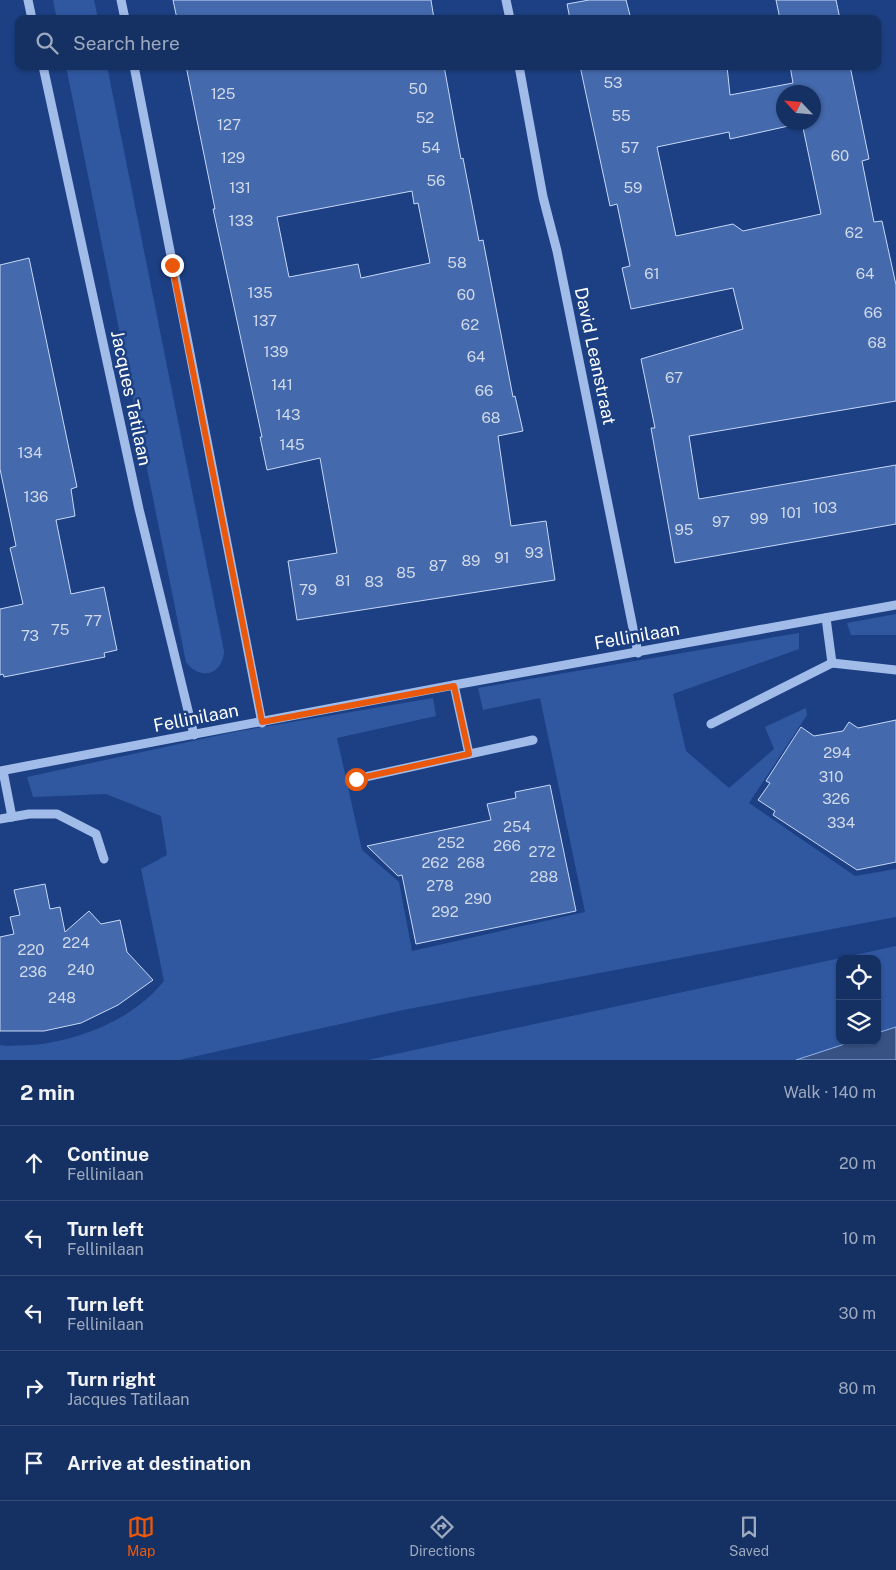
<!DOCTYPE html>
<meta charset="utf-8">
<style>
body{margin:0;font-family:"Public Sans",sans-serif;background:#223c6b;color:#f1f3f6}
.controls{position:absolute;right:15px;bottom:15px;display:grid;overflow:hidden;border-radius:10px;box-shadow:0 1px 4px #0004}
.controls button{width:45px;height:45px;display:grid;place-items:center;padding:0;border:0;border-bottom:1px solid #344b77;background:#153062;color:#f1f3f6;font:25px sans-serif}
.compass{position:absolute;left:776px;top:85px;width:45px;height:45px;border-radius:50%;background:#153062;box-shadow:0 1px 4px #0004;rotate:296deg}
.stop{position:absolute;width:15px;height:15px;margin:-11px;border:4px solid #ea580c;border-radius:50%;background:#fff}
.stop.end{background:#ea580c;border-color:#fff;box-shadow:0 1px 5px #0008}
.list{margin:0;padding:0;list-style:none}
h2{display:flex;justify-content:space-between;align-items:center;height:65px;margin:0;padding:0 20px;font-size:21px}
h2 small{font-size:16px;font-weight:400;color:#9da9be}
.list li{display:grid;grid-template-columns:32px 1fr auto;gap:15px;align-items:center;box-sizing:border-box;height:75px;padding:0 20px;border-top:1px solid #344b77}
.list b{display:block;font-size:19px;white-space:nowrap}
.list p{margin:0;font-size:16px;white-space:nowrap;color:#9da9be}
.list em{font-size:16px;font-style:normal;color:#9da9be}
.icon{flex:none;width:28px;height:28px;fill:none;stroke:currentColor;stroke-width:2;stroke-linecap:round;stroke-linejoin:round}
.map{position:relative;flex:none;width:896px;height:1060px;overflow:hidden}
.search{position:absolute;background:#153062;box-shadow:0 1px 4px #0004;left:15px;right:15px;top:15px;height:55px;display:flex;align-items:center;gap:12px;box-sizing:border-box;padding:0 18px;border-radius:10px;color:#9da9be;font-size:19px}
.sheet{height:440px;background:#153062}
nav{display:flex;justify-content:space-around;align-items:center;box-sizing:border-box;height:70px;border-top:1px solid #344b77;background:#153062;font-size:14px;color:#9da9be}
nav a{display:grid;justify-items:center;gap:2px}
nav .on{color:#ea580c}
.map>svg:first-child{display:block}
</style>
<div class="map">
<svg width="896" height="1060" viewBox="0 0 896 1060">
<rect width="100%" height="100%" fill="#1c4083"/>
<g fill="#3058a1">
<polygon points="53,0 94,0 98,19 57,19"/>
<path d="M 66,66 L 107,66 L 224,651 C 223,675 200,681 186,662 Z"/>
<polygon points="896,614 896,635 851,635 847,623"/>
<path d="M 799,633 L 799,649 L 673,694 L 686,751 L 729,788 L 774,749 L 765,727 L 806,708 L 807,715 L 749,803 L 855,876 L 896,869 L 896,917 L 403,1010 L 179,1060 L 0,1060 L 0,1045 L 6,1046 C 20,1045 34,1046 48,1043 C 92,1035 136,1016 164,981 L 141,869 L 167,855 L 161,816 L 106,794 L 33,797 L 27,777 L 234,732 L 433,698 L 436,716 L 337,738 L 362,850 L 399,882 L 412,951 L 585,912 L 540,698 L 483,710 L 478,688 Z"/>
<polygon points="896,946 896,1027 877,1033 877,959 840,959 840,1041 854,1041 796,1060 368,1060"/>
</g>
<polygon fill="#385284" stroke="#95b6ec" points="896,1027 896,1060 796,1060 854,1041 877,1041 877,1033"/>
<g fill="#4469ac" stroke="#c7d8f7" fill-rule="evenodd">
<polygon points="173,0 431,0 434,19 177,19"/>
<polygon points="589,0 626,0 631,19 570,19 567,4"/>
<polygon points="776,0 836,0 840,19 780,19"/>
<path d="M 186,66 L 444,66 L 461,159 L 463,158 L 479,241 L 483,240 L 513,397 L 515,396 L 523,431 L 498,436 L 511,526 L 546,521 L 555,580 L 297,620 L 288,561 L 337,553 L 320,458 L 267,470 L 260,437 L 262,437 L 213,209 L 215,209 ZM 412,191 L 414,204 L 418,203 L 430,263 L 361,278 L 358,264 L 289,277 L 277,217 Z"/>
<path d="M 580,66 L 727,66 L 730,95 L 793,83 L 790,66 L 850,66 L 869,159 L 862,161 L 874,222 L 882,221 L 896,285 L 896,401 L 689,436 L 699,499 L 896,465 L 896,524 L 675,563 L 651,428 L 655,428 L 641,359 L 743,329 L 733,288 L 631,309 L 622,268 L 630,266 L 617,204 L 610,206 ZM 784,92 L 814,92 L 814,122 L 784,122 ZM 802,123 L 821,214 L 743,231 L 733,224 L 676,236 L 657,147 L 729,132 L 730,139 Z"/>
<polygon points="29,258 77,487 71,489 75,516 56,520 71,594 104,587 117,650 104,653 105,657 4,677 3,674 0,675 0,609 23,604 10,548 16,546 0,469 0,265"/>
<polygon points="896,720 896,862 857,870 773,815 775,811 758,800 770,783 766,781 801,727 814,736 843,731 849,722 858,728"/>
<polygon points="550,785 576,911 416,944 402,875 398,876 367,846 491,820 487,804 516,798 515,792"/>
<polygon points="45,884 50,909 60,907 65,932 89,911 101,924 120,920 127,952 153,980 118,1005 81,1023 44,1031 0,1031 0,937 14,934 10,917 20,915 14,890"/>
</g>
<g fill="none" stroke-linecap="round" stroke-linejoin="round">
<g stroke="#a2bcea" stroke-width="9">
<polyline points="28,0 32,19"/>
<polyline points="121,0 125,19"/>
<polyline points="506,0 510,19"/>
<polyline points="43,66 139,509 194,735"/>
<polyline points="134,66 262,723"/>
<polyline points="519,66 543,197 557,251 638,653"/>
<polyline points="826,618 832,663"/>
<polyline points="454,685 469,754"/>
<polyline points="711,724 832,663 896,670"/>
<polyline points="0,771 454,685 896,605"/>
<polyline points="3,771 12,817"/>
<polyline points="356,779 533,740"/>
<polyline points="0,819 29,814 57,814 96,834 104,859"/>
</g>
</g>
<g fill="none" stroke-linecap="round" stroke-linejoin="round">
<polyline stroke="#ea580c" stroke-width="6" points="172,265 262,722 454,686 469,754 356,779"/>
</g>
<g text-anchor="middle" stroke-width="5" stroke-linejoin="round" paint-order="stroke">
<g font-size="15" fill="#d0daea">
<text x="613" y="88">53</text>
<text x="418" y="94">50</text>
<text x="223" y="99">125</text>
<text x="621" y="121">55</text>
<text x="425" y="123">52</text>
<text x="229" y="130">127</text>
<text x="431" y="153">54</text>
<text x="630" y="153">57</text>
<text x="840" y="161">60</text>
<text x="233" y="163">129</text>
<text x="436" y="186">56</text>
<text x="240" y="193">131</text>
<text x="633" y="193">59</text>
<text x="241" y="226">133</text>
<text x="854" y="238">62</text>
<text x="457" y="268">58</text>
<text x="652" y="279">61</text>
<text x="865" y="279">64</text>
<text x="260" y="298">135</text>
<text x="466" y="300">60</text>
<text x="873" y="318">66</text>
<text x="265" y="326">137</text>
<text x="470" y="330">62</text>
<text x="877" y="348">68</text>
<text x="276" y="357">139</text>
<text x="476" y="362">64</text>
<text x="674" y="383">67</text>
<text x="282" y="390">141</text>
<text x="484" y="396">66</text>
<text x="288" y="420">143</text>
<text x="491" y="423">68</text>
<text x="292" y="450">145</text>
<text x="30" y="458">134</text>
<text x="36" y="502">136</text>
<text x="825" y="513">103</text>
<text x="791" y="518">101</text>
<text x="759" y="524">99</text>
<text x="721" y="527">97</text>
<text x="684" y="535">95</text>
<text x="534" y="558">93</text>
<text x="502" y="563">91</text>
<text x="471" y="566">89</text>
<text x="438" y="571">87</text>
<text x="406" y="578">85</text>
<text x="343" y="586">81</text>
<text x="374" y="587">83</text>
<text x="308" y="595">79</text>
<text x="93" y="626">77</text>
<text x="60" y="635">75</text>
<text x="30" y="641">73</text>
<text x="837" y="758">294</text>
<text x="831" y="782">310</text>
<text x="836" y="804">326</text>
<text x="841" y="828">334</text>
<text x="517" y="832">254</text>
<text x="451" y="848">252</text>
<text x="507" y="851">266</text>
<text x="542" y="857">272</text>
<text x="435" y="868">262</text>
<text x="471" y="868">268</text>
<text x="544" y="882">288</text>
<text x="440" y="891">278</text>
<text x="478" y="904">290</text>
<text x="445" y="917">292</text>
<text x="76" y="948">224</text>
<text x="31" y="955">220</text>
<text x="81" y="975">240</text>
<text x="33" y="977">236</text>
<text x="62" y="1003">248</text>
</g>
<g font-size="18" fill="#fff" stroke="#1c4083">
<text transform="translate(595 356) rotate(78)" y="6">David Leanstraat</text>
<text transform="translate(131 398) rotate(78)" y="6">Jacques Tatilaan</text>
<text transform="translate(637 636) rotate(-10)" y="6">Fellinilaan</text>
<text transform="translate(196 718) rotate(-11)" y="6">Fellinilaan</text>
</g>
</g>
</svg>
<div class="controls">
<button><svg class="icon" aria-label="locate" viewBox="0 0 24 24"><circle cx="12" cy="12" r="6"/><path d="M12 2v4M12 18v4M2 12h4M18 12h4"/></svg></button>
<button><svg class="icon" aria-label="layers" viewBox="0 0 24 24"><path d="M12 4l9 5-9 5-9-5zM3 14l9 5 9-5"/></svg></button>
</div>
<svg class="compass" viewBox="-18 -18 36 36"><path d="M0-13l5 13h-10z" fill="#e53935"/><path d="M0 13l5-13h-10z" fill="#9da9be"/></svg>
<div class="stop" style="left:356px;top:779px"></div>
<div class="stop end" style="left:172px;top:265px"></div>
<div class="search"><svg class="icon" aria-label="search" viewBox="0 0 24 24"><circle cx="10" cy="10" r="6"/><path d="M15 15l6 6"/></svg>Search here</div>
</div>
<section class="sheet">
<h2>2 min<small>Walk · 140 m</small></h2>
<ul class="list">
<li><svg class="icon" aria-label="ahead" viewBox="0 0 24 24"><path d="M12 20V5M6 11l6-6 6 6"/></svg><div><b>Continue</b><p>Fellinilaan</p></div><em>20 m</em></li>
<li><svg class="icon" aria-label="left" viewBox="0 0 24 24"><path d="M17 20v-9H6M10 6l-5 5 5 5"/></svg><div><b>Turn left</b><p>Fellinilaan</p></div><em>10 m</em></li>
<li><svg class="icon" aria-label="left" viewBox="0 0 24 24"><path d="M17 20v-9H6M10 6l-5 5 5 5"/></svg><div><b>Turn left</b><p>Fellinilaan</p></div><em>30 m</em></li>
<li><svg class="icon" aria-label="right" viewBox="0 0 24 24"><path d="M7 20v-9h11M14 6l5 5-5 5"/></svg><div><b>Turn right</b><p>Jacques Tatilaan</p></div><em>80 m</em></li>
<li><svg class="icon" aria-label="arrive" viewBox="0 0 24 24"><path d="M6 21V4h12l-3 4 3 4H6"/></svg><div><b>Arrive at destination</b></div></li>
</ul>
</section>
<nav>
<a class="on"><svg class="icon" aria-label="map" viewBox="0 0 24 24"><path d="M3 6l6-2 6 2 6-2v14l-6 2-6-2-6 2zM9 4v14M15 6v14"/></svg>Map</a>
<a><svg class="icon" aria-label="directions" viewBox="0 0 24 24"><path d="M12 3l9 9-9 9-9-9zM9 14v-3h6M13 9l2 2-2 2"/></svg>Directions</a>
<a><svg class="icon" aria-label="saved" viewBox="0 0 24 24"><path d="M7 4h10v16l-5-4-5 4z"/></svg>Saved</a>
</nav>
